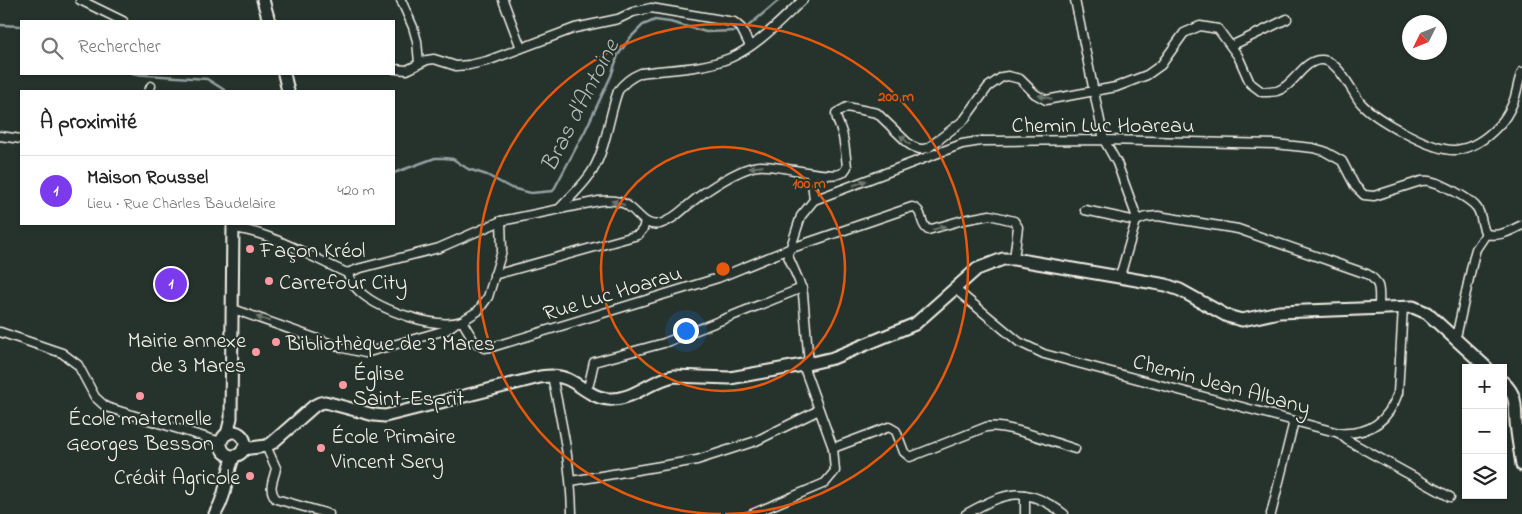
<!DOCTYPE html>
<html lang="fr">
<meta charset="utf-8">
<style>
body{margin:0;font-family:"Indie Flower",sans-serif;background:#f6f6f6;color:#222}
.controls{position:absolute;right:15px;bottom:15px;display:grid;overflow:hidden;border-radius:0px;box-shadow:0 1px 4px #0004}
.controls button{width:45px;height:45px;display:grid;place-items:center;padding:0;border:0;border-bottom:1px solid #e0e0e0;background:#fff;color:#222;font:25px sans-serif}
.compass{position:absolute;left:1402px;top:15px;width:45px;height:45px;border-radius:50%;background:#fff;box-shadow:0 1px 4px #0004;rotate:227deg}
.you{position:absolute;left:685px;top:330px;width:18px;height:18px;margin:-12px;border:4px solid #fff;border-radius:50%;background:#1a73e8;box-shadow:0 0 0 8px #1a73e833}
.badge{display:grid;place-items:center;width:32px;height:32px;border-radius:50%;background:#7c3aed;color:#fff;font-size:16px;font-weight:700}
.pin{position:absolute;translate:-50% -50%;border:2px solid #fff;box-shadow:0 1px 5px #0006}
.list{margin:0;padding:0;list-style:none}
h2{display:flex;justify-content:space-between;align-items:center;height:65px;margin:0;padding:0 20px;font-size:21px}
h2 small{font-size:16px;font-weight:400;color:#767676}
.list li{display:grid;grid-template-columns:32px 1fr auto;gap:15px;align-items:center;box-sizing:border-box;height:70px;padding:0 20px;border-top:1px solid #e0e0e0}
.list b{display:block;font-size:19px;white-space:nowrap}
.list p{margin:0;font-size:16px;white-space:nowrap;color:#767676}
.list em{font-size:16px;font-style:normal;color:#767676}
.icon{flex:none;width:28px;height:28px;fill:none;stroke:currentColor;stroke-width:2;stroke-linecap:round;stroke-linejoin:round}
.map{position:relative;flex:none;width:1522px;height:514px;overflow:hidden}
.search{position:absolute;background:#fff;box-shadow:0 1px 4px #0004;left:20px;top:20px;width:375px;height:55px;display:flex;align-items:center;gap:12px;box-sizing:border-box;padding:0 18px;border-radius:0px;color:#767676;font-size:19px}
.panel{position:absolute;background:#fff;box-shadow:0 1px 4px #0004;left:20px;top:90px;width:375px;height:135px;border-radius:0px}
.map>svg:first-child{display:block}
</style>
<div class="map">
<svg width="1522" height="514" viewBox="0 0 1522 514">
<rect width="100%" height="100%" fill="#26332d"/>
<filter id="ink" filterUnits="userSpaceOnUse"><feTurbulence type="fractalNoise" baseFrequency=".02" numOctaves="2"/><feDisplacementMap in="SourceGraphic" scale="10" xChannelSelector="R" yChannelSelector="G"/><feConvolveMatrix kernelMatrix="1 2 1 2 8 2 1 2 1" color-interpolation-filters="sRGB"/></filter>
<g filter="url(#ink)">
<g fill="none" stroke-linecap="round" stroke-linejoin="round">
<g stroke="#95a0a2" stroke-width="2.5">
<polyline points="0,25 21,26"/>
<polyline points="745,29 779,0"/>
<polyline points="132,74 207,79 226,91"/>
<polyline points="394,173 435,158 444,158 453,159 468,169 487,175 511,188 531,193 553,191 585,131 611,76 618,55 630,38 643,25 655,20 670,22 706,32 737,31"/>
</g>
<g stroke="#f4f1e8" stroke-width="11">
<g id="minor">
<polyline points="80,0 123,21"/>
<polyline points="401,0 413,27 417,41 419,63"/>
<polyline points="503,0 521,48"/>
<polyline points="1075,0 1104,140 1117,163 1136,215 1136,221 1120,276"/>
<polyline points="1231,46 1287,19"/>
<polyline points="394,69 407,70 427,60 434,59 456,66 469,65 487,61 575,28 618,19 633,12 651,8 734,22 741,28 750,46"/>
<polyline points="149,91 151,86"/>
<polyline points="0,136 21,139"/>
<polyline points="811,173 814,200"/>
<path d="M 560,208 C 571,196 585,184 593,170 C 606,148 609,116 618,91 C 624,82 631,77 641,73 C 670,69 703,69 730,58 C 758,46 781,20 803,0"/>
<path d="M 1085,210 L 1136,221 L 1146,217 L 1158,216 L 1238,229 L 1367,274 C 1382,283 1379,291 1379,308"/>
<path d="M 233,228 C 270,232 313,258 347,273 L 361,268 L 439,248 L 501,221 L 599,201 C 608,200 617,200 625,204 C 638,211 644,228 660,224 C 673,220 682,210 692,202 C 705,191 741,167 759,166 C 776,164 829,180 842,173 C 845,171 845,170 847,167 C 846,157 845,147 843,137 C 842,129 836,121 836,113 L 847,107 L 877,113 L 910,145 C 917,149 921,150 928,148 L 964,120 L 988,87 L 1002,77 L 1008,76 L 1020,79 L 1035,94 L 1046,100 L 1116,87 L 1147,75 L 1161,65 L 1184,33 L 1200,26 L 1218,29 L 1238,56 L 1250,83 L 1262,92 C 1267,92 1273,92 1277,91 C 1295,86 1303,58 1323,60 C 1338,61 1351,90 1360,102 C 1374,119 1434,152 1456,150 C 1472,148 1487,138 1498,126 C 1506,119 1514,103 1516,93 C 1518,86 1519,78 1522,72"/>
<path d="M 1486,234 C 1500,237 1510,231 1522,225"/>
<path d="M 347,273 C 351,280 354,287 360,292 C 380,310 436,330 462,321 L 474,341 L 484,348 L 492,347 L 718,278 L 789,249 L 912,207 C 924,210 919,224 928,230 L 963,220 L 990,215 L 1014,221 L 1018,227 L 1014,259"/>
<polyline points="494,275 638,235 643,229 645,222"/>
<path d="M 955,289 L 1019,342 L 1044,354 L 1339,433 C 1369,435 1388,422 1398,393 L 1403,307"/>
<polyline points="233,309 343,348 365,353 446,330 454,324"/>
<polyline points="462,321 478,311 488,297 502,251 501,221"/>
<polyline points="0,332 62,353 78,365 95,397 106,407 221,442"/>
<polyline points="1454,337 1457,333 1474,256 1476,249 1486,234"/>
<path d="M 809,364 L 803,294 L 799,281 L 788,256 L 801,216 L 814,200 L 962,144 L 981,141 L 1104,140 L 1275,144 L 1313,148 L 1324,151 L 1342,161 L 1355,186 L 1364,195 L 1374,196 L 1421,181 C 1426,181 1429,180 1433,182 C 1443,184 1472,200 1477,208 C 1482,215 1481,225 1486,234"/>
<path d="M 552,376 C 562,424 571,464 572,514"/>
<polyline points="585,390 589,384 594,362 664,343 802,288"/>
<polyline points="1339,433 1347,440 1450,497"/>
<path d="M 266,446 L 276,468 C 274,480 267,488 276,499 L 329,514"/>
<path d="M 833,448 L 889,427 L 896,431 L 904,452 L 910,457 L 986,427 C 1006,423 1054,443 1075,449"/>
<polyline points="571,481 697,460 756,441 819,410"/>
<polyline points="752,514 825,483 835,471 833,448 803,365"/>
<path d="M 966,514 C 1006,492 1025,484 1064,514"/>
<polyline points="1025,514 1025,495"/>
<polyline points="1271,514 1294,421"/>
</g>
</g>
<g stroke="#f4f1e8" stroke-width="15">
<g id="secondary">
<polyline points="263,0 269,21"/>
<polyline points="284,74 288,91"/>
<path d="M 1503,382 C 1517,395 1515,405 1516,422 C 1517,436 1520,450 1522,465"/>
<circle cx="233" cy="444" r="12"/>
<polyline points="227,434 231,418 233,224"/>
<path d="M 243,449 L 266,446 L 272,443 L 314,406 L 320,403 L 325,402 L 374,415 L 385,416 L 540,377 C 549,376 558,375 567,379 C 581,385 592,398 608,399 C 632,401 651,380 674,376 L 730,378 L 803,365 L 833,358 L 915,324 L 977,269 L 1003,259 L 1014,259 L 1166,285 L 1180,290 L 1227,316 L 1242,320 L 1279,312 L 1413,307 L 1427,313 L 1487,368"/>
<path d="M 215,514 C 228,492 225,477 234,456"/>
</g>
</g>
<use href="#minor" stroke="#26332d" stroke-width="8"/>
<use href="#secondary" stroke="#26332d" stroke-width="11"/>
</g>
<defs><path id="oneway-solid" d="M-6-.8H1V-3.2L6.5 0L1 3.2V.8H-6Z" transform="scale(1.25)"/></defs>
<g fill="#6e766e">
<use href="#oneway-solid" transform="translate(1045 97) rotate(-165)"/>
<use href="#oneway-solid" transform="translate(905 140) rotate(-137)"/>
<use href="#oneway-solid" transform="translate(756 167) rotate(172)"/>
<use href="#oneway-solid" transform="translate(860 183) rotate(-21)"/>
<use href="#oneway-solid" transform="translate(618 203) rotate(-163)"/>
<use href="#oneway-solid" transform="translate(939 228) rotate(-16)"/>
<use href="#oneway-solid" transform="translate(263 319) rotate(-161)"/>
</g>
</g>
<g fill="none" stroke="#e8590c" stroke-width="2.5">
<circle cx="723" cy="269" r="122"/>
<path d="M721 514A245 245 0 1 1 725 514"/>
</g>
<g fill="#ff9aa2" stroke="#26332d" stroke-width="2">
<circle cx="250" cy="249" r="5"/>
<circle cx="269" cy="281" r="5"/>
<circle cx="276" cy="342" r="5"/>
<circle cx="256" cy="352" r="5"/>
<circle cx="343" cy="385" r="5"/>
<circle cx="140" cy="396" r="5"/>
<circle cx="321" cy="448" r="5"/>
<circle cx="250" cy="476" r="5"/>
</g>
<g text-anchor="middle" stroke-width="4" stroke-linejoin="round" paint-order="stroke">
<g font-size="22" fill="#f4f1e8" stroke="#26332d">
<text x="1103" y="132">Chemin Luc Hoareau</text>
<text transform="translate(612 292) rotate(-17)" y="8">Rue Luc Hoarau</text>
<text transform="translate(1222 383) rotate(15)" y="8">Chemin Jean Albany</text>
</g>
<g font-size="22" fill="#f4f1e8" stroke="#26332d" text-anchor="start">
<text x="260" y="257">Façon Kréol</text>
<text x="279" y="289">Carrefour City</text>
<text x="246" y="347" text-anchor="end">Mairie annexe<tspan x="246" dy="25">de 3 Mares</tspan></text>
<text x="286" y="350">Bibliothèque de 3 Mares</text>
<text x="353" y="380">Église<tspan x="353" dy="25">Saint-Esprit</tspan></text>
<text x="140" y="425" text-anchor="middle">École maternelle<tspan x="140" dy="25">Georges Besson</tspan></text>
<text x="331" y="443">École Primaire<tspan x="331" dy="25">Vincent Sery</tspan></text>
<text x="240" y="484" text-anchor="end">Crédit Agricole</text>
</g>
<g font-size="24" font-style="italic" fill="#b5bbb9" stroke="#26332d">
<text transform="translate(579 105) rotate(-63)" y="8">Bras d'Antoine</text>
</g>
</g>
<circle cx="723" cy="269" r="8" fill="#e8590c" stroke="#26332d" stroke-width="2.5"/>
<g font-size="15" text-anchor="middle" font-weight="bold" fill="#e8590c" stroke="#26332d" stroke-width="4" stroke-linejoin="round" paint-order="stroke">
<text x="896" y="101">200 m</text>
<text x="809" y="188">100 m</text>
</g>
</svg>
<div class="controls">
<button>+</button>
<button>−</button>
<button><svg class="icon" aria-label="layers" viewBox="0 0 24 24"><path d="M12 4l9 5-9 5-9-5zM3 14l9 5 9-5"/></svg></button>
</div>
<svg class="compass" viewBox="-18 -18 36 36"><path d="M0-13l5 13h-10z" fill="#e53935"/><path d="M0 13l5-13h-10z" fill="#767676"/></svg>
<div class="you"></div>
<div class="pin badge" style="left:171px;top:284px">1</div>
<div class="search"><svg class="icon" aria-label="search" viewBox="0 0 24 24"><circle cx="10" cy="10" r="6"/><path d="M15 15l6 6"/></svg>Rechercher</div>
<section class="panel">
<h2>À proximité<small></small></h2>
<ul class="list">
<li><span class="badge">1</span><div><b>Maison Roussel</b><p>Lieu · Rue Charles Baudelaire</p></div><em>420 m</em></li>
</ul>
</section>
</div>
